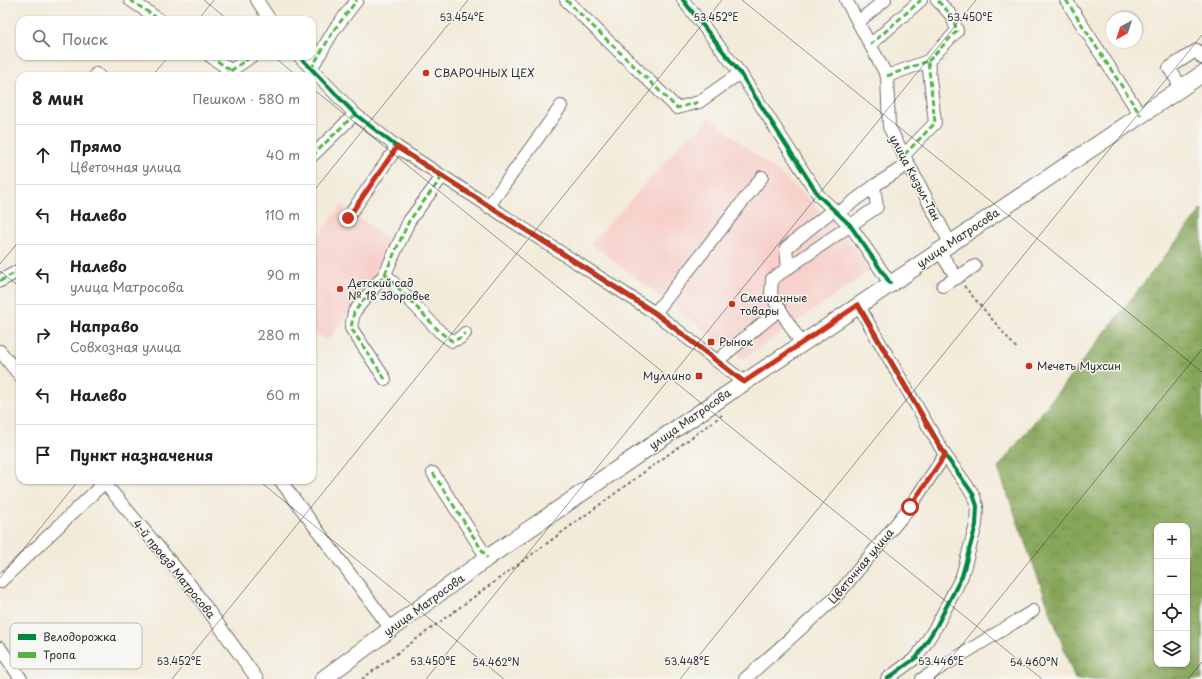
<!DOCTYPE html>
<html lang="ru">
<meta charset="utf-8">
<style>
body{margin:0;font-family:"Playpen Sans",sans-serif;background:#f2f2f2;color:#222}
.controls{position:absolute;right:12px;bottom:12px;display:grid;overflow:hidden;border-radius:8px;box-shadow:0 1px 3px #0004}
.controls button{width:36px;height:36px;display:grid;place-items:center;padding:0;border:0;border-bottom:1px solid #e0e0e0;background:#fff;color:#222;font:20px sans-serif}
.compass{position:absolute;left:1106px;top:12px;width:36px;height:36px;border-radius:50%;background:#fff;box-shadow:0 1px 3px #0004;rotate:219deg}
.stop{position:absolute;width:12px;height:12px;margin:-9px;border:3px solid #c8321e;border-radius:50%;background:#fff}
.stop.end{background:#c8321e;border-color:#fff;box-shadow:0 1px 4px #0008}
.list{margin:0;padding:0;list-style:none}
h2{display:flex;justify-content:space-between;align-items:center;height:52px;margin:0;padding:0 16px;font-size:17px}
h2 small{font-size:13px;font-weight:400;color:#767676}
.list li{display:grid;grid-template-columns:26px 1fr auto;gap:12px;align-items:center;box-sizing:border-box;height:60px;padding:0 16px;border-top:1px solid #e0e0e0}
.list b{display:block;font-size:15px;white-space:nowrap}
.list p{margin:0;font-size:13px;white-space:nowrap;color:#767676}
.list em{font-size:13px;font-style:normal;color:#767676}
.icon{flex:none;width:22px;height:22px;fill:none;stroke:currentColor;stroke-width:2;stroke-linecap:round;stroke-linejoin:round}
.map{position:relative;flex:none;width:1202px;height:679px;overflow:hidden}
.search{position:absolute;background:#fff;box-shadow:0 1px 3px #0004;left:16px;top:16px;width:300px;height:44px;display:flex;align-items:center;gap:10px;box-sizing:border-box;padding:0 14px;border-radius:12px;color:#767676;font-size:15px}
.panel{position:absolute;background:#fff;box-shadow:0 1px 3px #0004;left:16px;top:72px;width:300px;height:412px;border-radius:12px}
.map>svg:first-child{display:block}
</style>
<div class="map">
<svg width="1202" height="679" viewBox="0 0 1202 679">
<defs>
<pattern id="forest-crowns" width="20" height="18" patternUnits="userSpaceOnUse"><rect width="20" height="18" fill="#86a65a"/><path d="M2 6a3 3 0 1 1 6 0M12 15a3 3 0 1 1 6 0" fill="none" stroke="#6e874b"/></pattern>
</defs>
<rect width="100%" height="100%" fill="#f6f6f2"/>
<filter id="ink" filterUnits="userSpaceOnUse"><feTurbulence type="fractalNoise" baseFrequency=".025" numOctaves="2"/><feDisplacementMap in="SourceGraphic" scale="8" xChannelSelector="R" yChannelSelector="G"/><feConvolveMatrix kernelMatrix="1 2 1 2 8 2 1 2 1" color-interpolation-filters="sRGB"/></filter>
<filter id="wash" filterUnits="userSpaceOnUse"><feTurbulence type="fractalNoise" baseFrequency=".012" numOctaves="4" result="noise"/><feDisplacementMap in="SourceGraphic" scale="16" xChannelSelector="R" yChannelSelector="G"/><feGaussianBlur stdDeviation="0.9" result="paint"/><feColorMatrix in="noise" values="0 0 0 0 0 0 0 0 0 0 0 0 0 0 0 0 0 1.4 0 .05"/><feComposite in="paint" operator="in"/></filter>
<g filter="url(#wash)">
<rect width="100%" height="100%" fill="#f3ebda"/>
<g fill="#f7d0ca">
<polygon points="709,117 798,189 839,228 871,270 744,359 591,244 690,134 694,136"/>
<polygon points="342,205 400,249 327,341 312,330 312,244"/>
</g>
<path fill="url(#forest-crowns)" stroke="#586842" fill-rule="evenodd" d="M 1202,209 L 1202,679 L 1075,679 L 998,468 ZM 1157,526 L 1187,526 L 1187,664 L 1157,664 Z"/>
</g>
<g filter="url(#ink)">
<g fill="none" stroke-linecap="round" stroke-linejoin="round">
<g stroke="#716e68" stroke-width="14">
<g id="minor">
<polyline points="130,0 160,20"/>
<polyline points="257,0 270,20"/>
<polyline points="566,0 677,108 699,102 740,73"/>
<polyline points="683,0 740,73 819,196 850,225 890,283"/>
<polyline points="846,0 887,76 889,127 950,243"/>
<polyline points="1066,0 1141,116"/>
<polyline points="858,22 885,0"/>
<polyline points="870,45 921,0"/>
<polyline points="210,56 230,70"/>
<polyline points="299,56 355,114 397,147 655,313 744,382"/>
<polyline points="928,61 957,31 952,16 937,0"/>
<polyline points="311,69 334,30 357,0"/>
<polyline points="96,74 99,76"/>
<polyline points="223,76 252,56"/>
<polyline points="887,76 928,61 935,123 904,155"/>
<polyline points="1182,88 1169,68 1197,50 1202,58"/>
<polyline points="312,156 355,114"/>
<polyline points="488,207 561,106"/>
<polyline points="838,213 874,186"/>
<polyline points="348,217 397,147"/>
<polyline points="939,251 957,278"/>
<polyline points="788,268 786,248 834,209"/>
<polyline points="385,274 440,332 452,341 460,338 465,333"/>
<polyline points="0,281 20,270"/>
<polyline points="943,286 975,266"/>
<polyline points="858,305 945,455 973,494 977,506 976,525 962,576 937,625 917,657 887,679"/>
<polyline points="655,313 762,177"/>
<polyline points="801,343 771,295 772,279 877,207 874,186 908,164"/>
<polyline points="0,351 20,376"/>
<polyline points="717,361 780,309"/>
<polyline points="385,379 351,328 354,312 385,274 409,221 442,177"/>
<polyline points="433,473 487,558"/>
<polyline points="102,480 191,586 257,679"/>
<polyline points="280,480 391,629"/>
<polyline points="0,582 104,483"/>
<polyline points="0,648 21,679"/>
<polyline points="745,679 835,598 910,507 945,455"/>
<polyline points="922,679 1033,611"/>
</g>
</g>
<g stroke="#716e68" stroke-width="18">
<polyline id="major" points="323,679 487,558 677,428 1202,74"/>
</g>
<g stroke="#716e68" stroke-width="2" stroke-dasharray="3 3" stroke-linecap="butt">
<polyline points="964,286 1018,350"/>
<polyline points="362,679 722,415"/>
</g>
<use href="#minor" stroke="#fff" stroke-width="12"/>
<use href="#major" stroke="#fff" stroke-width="16"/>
<g stroke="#56b246" stroke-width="3" stroke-dasharray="6 3" stroke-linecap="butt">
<polyline points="130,0 160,20"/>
<polyline points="566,0 677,108 699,102"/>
<polyline points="1066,0 1141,116"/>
<polyline points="870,45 921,0"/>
<polyline points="210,56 230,70"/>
<polyline points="928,61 957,31 952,16 937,0"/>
<polyline points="311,69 334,30 357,0"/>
<polyline points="223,76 252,56"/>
<polyline points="887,76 928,61 935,123 904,155"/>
<polyline points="312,156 355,114"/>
<polyline points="385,274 440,332 452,341 460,338 465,333"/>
<polyline points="0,281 20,270"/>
<polyline points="385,379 351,328 354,312 385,274 409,221 442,177"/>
<polyline points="433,473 487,558"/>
</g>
<g stroke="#f6f6f2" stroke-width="6">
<g id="cycleway">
<polyline points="683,0 740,73 819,196 850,225 890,283"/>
<polyline points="299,56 355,114 397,147 655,313 744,382"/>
<polyline points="858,305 945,455 973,494 977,506 976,525 962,576 937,625 917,657 887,679"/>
</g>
</g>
<use href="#cycleway" stroke="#00873e" stroke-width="4"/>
</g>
</g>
<g fill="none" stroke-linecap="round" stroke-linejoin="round" filter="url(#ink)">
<polyline stroke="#c8321e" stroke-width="5" points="348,218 397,147 655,313 744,382 858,305 945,455 910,507"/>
</g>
<path fill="none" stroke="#2b2b2b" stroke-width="1" stroke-opacity="0.45" d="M 204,0 L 228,20M 742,0 L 1202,372M 198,20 L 214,0M 273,56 L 297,76M 152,76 L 169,56M 312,88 L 1042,679M 312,193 L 468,0M 0,264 L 20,240M 0,271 L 20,287M 258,480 L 504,679M 0,578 L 79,480M 172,679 L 722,0M 426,679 L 976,0M 680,679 L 1202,35M 934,679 L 1202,349M 1188,679 L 1202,662"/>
<g fill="#c8321e" stroke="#f6f6f2" stroke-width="1.5">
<circle cx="426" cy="73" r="4"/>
<circle cx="340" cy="289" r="4"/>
<circle cx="732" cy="304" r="4"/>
<rect x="707" y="338" width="8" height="8" rx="2"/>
<circle cx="1029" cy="366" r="4"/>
<rect x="695" y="372" width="8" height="8" rx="2"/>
</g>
<g text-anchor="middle" stroke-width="3" stroke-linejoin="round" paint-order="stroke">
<g font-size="11" fill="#2b2b2b" stroke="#f6f6f2" text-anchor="start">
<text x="434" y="77">СВАРОЧНЫХ ЦЕХ</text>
<text x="348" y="287">Детский сад<tspan x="348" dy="13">№ 18 Здоровье</tspan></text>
<text x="740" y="302">Смешанные<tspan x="740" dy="13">товары</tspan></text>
<text x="719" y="346">Рынок</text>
<text x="1037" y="370">Мечеть Мухсин</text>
<text x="691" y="380" text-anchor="end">Муллино</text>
</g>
<g font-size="11" fill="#2b2b2b" stroke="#f6f6f2">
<text transform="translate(915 178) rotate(62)" y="4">улица Кызыл-Тан</text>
<text transform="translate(958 238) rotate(-34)" y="4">улица Матросова</text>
<text transform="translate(690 419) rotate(-35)" y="4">улица Матросова</text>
<text transform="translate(861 566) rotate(-50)" y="4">Цветочная улица</text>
<text transform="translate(174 569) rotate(51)" y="4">4-й проезд Матросова</text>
<text transform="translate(424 605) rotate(-36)" y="4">улица Матросова</text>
</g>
</g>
<rect x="10" y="623" width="132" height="46" rx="6" fill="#f6f6f2" stroke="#b9b9b6" stroke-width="1"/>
<rect x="18" y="634" width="18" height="6" fill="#00873e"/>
<rect x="18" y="652" width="18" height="6" fill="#56b246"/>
<g font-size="11" fill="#2b2b2b">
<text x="43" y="641">Велодорожка</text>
<text x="43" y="659">Тропа</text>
</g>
<g font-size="10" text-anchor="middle" fill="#2b2b2b" stroke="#f6f6f2" stroke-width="3" stroke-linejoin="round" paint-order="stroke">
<text x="462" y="21">53.454°E</text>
<text x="716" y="21">53.452°E</text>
<text x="970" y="21">53.450°E</text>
<text x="179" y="665">53.452°E</text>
<text x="433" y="665">53.450°E</text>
<text x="687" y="665">53.448°E</text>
<text x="941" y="665">53.446°E</text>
<text x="496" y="666">54.462°N</text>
<text x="1034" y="666">54.460°N</text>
</g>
</svg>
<div class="controls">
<button>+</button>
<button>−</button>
<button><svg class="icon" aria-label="locate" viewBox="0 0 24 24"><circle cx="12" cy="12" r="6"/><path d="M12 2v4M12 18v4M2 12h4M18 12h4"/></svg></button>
<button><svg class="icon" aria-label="layers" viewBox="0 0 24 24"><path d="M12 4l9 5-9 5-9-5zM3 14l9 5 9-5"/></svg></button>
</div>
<svg class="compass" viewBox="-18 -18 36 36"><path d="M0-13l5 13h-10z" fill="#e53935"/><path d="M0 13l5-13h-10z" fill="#767676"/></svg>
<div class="stop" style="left:910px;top:507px"></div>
<div class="stop end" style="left:348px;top:218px"></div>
<div class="search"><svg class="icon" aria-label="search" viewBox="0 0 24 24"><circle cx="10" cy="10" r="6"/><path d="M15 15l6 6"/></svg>Поиск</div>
<section class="panel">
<h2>8 мин<small>Пешком · 580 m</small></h2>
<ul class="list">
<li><svg class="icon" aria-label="ahead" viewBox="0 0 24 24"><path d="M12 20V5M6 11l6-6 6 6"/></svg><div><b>Прямо</b><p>Цветочная улица</p></div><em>40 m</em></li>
<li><svg class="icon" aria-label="left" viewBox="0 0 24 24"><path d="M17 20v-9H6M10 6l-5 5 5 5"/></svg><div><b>Налево</b></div><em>110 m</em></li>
<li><svg class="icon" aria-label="left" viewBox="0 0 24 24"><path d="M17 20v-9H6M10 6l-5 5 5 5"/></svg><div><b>Налево</b><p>улица Матросова</p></div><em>90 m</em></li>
<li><svg class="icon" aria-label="right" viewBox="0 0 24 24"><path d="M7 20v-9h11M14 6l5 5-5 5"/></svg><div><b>Направо</b><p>Совхозная улица</p></div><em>280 m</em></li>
<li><svg class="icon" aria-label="left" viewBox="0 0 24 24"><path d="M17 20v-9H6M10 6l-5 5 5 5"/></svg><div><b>Налево</b></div><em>60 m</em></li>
<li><svg class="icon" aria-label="arrive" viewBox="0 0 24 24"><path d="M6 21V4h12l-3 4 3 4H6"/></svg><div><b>Пункт назначения</b></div></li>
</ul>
</section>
</div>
